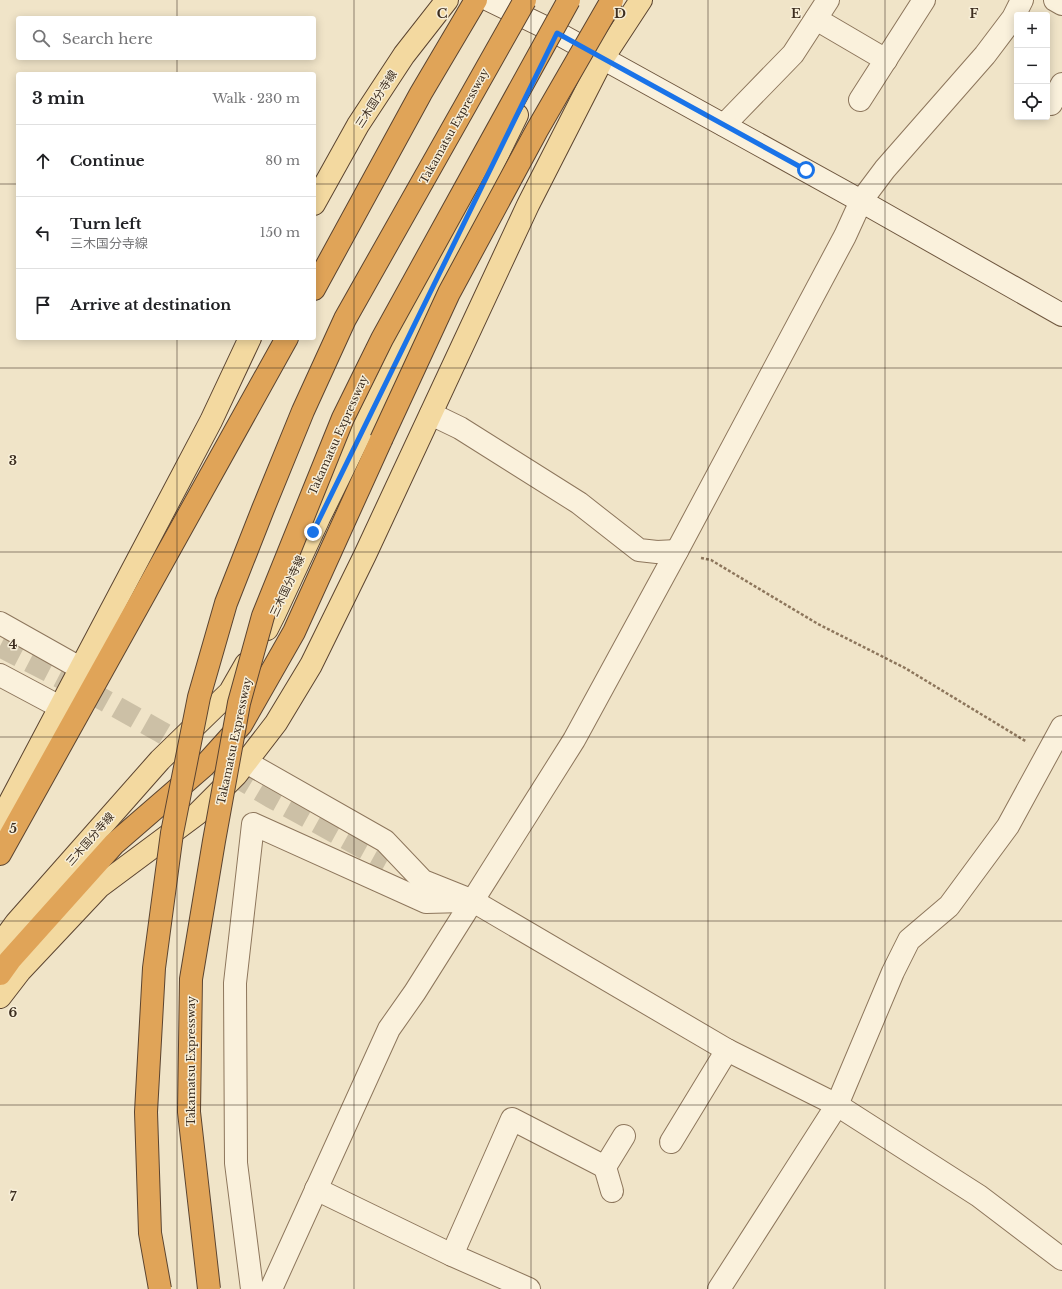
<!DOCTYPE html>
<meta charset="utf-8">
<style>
body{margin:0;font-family:"Libre Baskerville","Noto Sans JP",serif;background:#f6f6f6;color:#202124}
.controls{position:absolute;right:12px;top:12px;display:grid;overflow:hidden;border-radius:4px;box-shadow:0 2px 10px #0003}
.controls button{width:36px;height:36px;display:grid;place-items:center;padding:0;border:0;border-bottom:1px solid #e0e0e0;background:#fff;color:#202124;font:20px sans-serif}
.stop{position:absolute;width:12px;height:12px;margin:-9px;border:3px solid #1a73e8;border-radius:50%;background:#fff}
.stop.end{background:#1a73e8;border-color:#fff;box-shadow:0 1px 4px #0008}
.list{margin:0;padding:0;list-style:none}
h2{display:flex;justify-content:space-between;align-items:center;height:52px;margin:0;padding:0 16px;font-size:17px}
h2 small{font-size:13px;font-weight:400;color:#757577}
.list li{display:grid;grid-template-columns:26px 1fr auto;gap:12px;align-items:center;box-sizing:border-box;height:72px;padding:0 16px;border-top:1px solid #e0e0e0}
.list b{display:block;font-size:15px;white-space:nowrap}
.list p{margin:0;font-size:13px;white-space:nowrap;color:#757577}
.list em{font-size:13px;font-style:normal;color:#757577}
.icon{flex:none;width:22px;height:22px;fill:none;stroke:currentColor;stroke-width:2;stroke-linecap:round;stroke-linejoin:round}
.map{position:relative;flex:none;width:1062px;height:1289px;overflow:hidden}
.search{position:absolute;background:#fff;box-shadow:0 2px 10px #0003;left:16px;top:16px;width:300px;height:44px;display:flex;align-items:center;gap:10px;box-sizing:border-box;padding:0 14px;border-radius:4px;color:#757577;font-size:15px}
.panel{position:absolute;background:#fff;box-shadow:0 2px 10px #0003;left:16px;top:72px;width:300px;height:268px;border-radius:4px}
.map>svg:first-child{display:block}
</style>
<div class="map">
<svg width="1062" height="1289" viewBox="0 0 1062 1289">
<rect width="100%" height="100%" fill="#f0e4c8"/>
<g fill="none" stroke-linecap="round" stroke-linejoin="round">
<polyline stroke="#ccc0a6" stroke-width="22" stroke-dasharray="22 11" stroke-linecap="butt" points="0,646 104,700 161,732 271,797 387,861"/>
<g stroke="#8d765c" stroke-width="24">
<g id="street">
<polyline points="1055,0 1062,4"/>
<polyline points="816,19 886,60"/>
<polyline points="860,100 924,0"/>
<polyline points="1051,104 1062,84"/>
<polyline points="724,125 793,54 828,0"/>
<polyline points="431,414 460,428 579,503 639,550 657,552 677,551"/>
<polyline points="0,623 80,668"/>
<polyline points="0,675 60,707"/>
<polyline points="246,762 385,841 423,881 473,901 727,1050 837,1105 979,1196 1062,1259"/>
<polyline points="671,1142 727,1050"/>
<polyline points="605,1167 612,1191"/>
<polyline points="316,1189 452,1255 529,1289"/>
<polyline points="452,1255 512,1119 605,1167 624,1136"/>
<polyline points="252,1289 236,1163 235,983 253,824 426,902 464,901"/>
<polyline points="271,1289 389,1029 415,992 574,740 677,551 845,236 861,201 885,169 985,55 1013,18 1022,0"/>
<polyline points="719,1289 837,1105 893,972 909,940 949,906 1008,826 1062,727"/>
</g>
</g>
<g stroke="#6f573f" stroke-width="24">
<polyline id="secondary" points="489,0 557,33 861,201 1062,315"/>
</g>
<g stroke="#5b4430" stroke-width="24">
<g id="primary">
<polyline points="314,204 358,125 404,55 447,0"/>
<polyline points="267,629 274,615 319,518 517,115"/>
<polyline points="0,821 211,421 250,338"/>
<polyline points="0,945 16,923 160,760 230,692 246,664"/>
<polyline points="0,997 20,971 99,887 197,814 236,775 276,723 311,665 365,555 528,205 603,58 641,0"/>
</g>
</g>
<g stroke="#5b4430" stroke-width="24">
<g id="highway">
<polyline points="314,289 421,93 476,0"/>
<polyline points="0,854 287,338"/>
<polyline points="0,974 10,960 114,844 204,766 241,725 294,632 381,440"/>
</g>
</g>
<polyline stroke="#8d765c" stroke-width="2.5" stroke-dasharray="3 2" stroke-linecap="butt" points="701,558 711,560 818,624 905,668 1027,742"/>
<use href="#street" stroke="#faf1dc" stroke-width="22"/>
<use href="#secondary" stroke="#faf1dc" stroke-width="22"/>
<use href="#primary" stroke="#f3d9a0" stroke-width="22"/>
<use href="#highway" stroke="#e0a458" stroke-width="22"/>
<g stroke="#5b4430" stroke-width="24" stroke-linecap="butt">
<g id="highway-bridge">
<polyline points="381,440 449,293 537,130 612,0"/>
<polyline points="160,1289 150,1233 146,1112 154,968 172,833 199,697 226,603 263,509 303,411 345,319 525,0"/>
<polyline points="209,1289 189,1112 191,979 214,841 239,703 263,616 343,418 382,339 569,0"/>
</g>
</g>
<use href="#highway-bridge" stroke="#e0a458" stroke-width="22"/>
</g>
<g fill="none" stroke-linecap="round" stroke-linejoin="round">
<polyline stroke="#1a73e8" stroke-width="5" points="313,532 557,33 806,170"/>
</g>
<path fill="none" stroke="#3d2e20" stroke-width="1" stroke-opacity="0.55" d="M 177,0 L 177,18M 354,0 L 354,1289M 531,0 L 531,1289M 708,0 L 708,1289M 885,0 L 885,1289M 177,58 L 177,74M 0,184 L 18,184M 314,184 L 1062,184M 177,338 L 177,1289M 0,368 L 1062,368M 0,552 L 1062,552M 0,737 L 1062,737M 0,921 L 1062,921M 0,1105 L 1062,1105"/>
<g text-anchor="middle" stroke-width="3" stroke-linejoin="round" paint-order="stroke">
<g font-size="11" fill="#3d2e20" stroke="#f7eed8">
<text transform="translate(376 99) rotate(-57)" y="4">三木国分寺線</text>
<text transform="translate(454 126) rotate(-61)" y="4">Takamatsu Expressway</text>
<text transform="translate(338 435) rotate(-66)" y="4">Takamatsu Expressway</text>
<text transform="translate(287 586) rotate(-65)" y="4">三木国分寺線</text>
<text transform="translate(234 741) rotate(-78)" y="4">Takamatsu Expressway</text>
<text transform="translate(90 839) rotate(-49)" y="4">三木国分寺線</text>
<text transform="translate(191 1061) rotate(-90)" y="4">Takamatsu Expressway</text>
</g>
</g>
<g font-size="13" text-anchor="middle" font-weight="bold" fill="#3d2e20" stroke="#f7eed8" stroke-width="3" stroke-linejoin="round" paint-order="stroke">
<text x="442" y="18">C</text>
<text x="620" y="18">D</text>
<text x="796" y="18">E</text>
<text x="974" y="18">F</text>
<text x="13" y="465">3</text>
<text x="13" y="649">4</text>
<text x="13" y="833">5</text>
<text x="13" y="1017">6</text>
<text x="13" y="1201">7</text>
</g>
</svg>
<div class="controls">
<button>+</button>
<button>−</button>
<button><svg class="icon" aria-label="locate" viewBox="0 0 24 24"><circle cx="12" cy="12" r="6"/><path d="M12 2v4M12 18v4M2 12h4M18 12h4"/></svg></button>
</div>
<div class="stop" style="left:806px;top:170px"></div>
<div class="stop end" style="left:313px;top:532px"></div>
<div class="search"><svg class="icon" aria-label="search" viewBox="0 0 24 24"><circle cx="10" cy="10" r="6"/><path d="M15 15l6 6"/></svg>Search here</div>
<section class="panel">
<h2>3 min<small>Walk · 230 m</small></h2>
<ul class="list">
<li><svg class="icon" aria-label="ahead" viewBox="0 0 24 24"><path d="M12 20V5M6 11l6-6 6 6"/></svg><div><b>Continue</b></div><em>80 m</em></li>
<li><svg class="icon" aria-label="left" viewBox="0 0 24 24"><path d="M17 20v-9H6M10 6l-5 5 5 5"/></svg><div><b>Turn left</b><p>三木国分寺線</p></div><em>150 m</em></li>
<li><svg class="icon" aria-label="arrive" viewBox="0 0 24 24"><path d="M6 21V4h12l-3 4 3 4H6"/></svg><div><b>Arrive at destination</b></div></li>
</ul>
</section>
</div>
